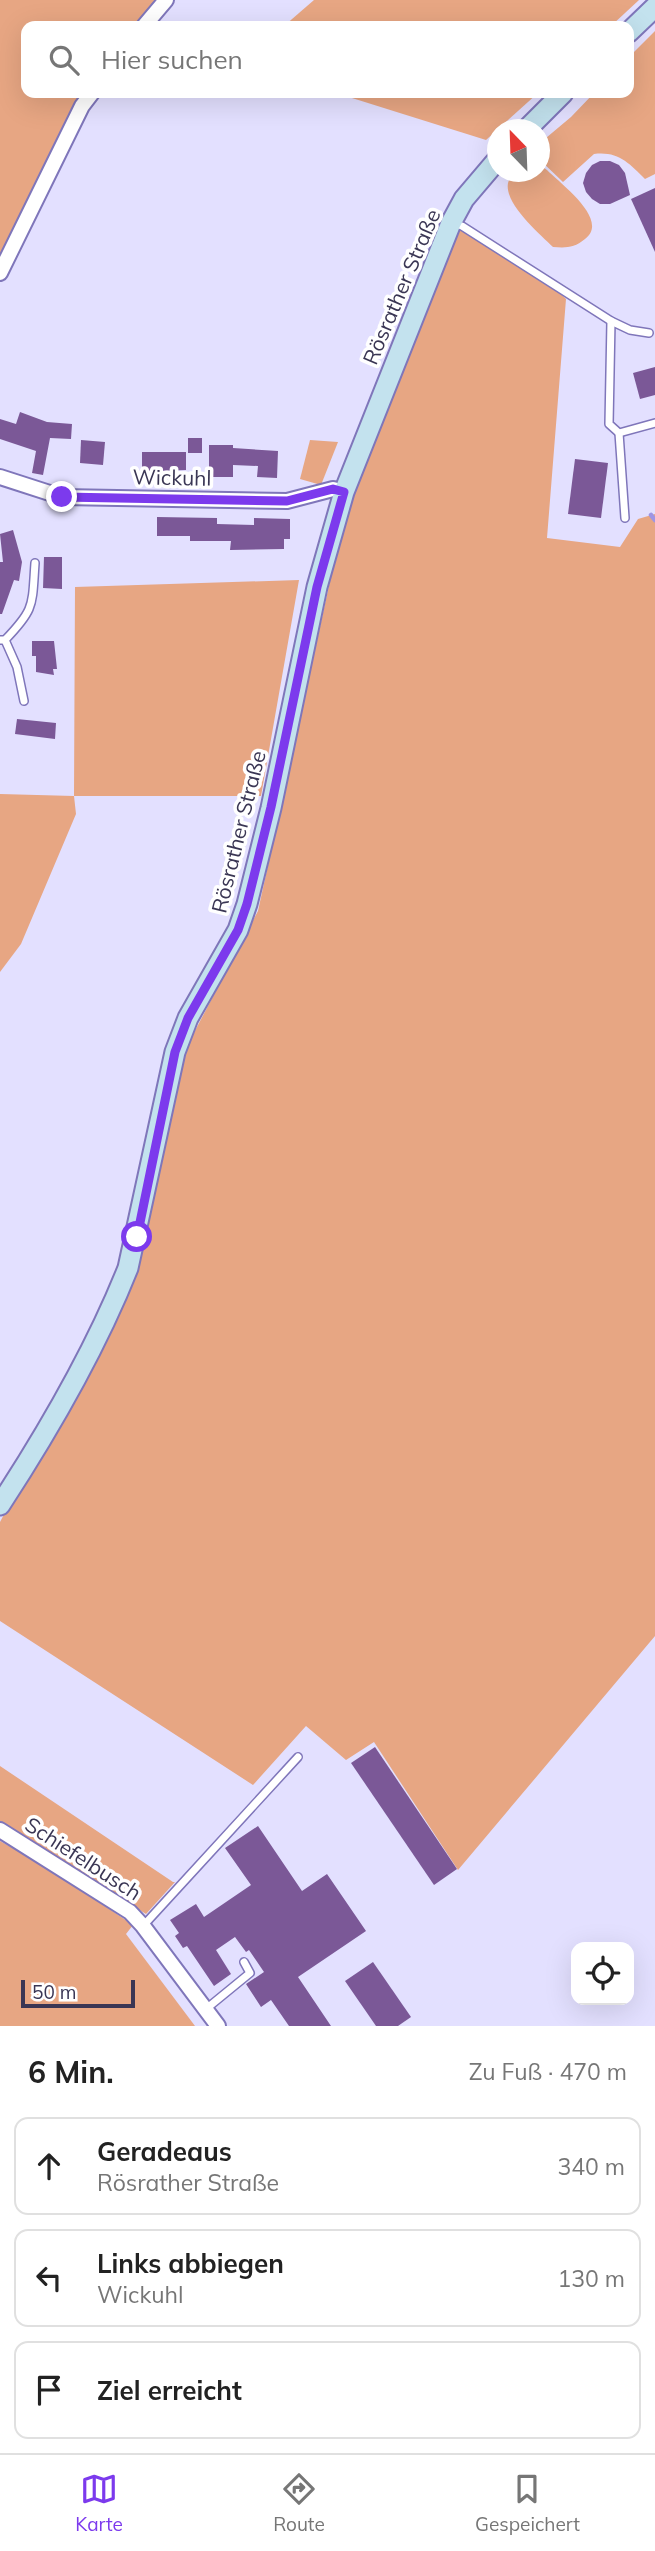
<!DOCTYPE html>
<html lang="de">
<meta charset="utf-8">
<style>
body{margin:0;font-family:Mulish,sans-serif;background:#f2f2f2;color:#222}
.controls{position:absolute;right:21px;bottom:21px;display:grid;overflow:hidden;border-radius:14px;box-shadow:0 7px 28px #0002}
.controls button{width:63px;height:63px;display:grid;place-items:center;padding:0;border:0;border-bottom:2px solid #e0e0e0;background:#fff;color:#222;font:35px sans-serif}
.compass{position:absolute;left:487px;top:119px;width:63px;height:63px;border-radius:50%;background:#fff;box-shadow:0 7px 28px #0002;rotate:337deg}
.scale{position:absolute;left:21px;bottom:18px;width:114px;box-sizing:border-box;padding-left:7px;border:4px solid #3a3654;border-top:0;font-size:19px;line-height:24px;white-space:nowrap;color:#3a3654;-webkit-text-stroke:5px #fff;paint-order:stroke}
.stop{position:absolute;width:21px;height:21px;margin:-16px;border:5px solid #7c3aed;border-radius:50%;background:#fff}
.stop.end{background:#7c3aed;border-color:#fff;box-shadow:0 2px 7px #0008}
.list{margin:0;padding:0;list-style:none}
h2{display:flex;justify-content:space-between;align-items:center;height:91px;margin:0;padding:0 28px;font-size:30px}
h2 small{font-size:23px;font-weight:400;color:#767676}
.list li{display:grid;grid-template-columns:46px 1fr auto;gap:21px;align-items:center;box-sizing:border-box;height:98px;margin:0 14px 14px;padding:0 14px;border:2px solid #e0e0e0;border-radius:14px}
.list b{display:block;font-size:26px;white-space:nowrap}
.list p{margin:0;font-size:23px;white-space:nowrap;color:#767676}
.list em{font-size:23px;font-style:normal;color:#767676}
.icon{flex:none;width:38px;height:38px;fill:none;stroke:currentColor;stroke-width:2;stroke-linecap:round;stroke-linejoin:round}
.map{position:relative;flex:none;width:655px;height:2026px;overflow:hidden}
.search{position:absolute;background:#fff;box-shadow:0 7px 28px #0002;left:21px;right:21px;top:21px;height:77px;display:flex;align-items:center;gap:18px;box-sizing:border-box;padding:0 24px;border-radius:14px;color:#767676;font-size:26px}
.sheet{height:427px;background:#fff}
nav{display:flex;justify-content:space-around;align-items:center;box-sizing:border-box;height:98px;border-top:2px solid #e0e0e0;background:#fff;font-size:19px;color:#767676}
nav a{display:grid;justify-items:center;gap:4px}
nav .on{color:#7c3aed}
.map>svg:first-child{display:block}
</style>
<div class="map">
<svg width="655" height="2026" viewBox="0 0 655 2026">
<rect width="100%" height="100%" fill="#e3e0ff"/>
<g fill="#e7a683">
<polygon points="0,0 160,0 138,26 26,26 26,93 84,93 73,105 0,258"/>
<polygon points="314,0 639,0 611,26 284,26"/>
<path d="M 655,31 L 655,174 L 645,179 C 629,163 618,151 594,154 L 563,182 L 540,160 L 540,143 L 571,117 L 594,93 L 629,93 L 629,57 Z"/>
<polygon points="336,93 538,93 486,140"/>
<path d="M 540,165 L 547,170 C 562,185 610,220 585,239 C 574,248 566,248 553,247 C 540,234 504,204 508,183 C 509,179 512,176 514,173 L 540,172 Z"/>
<path d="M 462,226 L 548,281 L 566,299 L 547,538 L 620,547 L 638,519 L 655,514 L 655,1636 L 458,1870 L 374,1742 L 346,1760 L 306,1726 L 253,1785 L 0,1621 L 0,1522 L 140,1257 L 188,1044 L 258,911 L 340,535 C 374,429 416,327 462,226 Z"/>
<polygon points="310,440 338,442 321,485 300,479"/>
<polygon points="299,580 261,796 74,796 76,814 21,944 0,972 0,794 74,796 75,587"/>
<polygon points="0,1766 173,1882 175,1882 146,1914 0,1821"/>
<polygon points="0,1841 50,1869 133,1925 126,1934 195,2026 0,2026"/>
</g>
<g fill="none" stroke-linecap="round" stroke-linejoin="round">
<polyline stroke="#9f95e4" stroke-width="4.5" points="651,515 655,520"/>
</g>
<g fill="#7b5897">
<polygon points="600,161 610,161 619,165 625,173 630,195 610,204 600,204 592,199 586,192 583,183 586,173 592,165"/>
<polygon points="655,188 655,252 631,199"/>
<polygon points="655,367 655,395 640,399 633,373"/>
<polygon points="20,412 47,422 72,424 71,439 50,438 43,475 32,473 36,451 0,439 0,419 16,424"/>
<rect x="188" y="438" width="14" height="15"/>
<polygon points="81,440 105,442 103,465 80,463"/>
<polygon points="209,445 233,445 233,448 278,451 277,478 257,477 258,466 233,465 233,477 212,477 212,468 209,468"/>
<polygon points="142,452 186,452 186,470 157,471 157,474 142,474"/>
<polygon points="575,459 608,463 601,518 568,514"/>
<polygon points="157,517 217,518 217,524 254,525 254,518 290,519 290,539 284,539 284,549 230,550 231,541 190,541 190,536 157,536"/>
<polygon points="13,530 22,562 19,581 14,580 2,614 0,614 0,562 3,562 0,534"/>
<polygon points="44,557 62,557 62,589 43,588"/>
<polygon points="32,641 54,641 57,669 53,669 54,675 36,672 36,656 32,656"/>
<polygon points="17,719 56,723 55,739 15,734"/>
<polygon points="375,1747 457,1869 434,1885 351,1763"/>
<polygon points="258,1826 302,1891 327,1874 366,1931 298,1977 331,2026 289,2026 271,2000 261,2007 246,1984 264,1972 249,1950 246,1952 235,1937 216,1950 231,1974 214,1986 187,1946 183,1948 175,1936 179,1933 170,1920 196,1904 204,1917 251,1885 225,1848"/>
<polygon points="373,1962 411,2017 398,2026 376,2026 345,1981"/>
</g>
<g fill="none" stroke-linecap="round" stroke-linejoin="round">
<g stroke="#7f76ba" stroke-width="10">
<g id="lane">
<polyline points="452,223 462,226 611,321 630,330 649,333"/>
<polyline points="611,321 609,424 619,433 655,423"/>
<polyline points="619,433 625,518"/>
<path d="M 0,640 L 5,640 C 35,609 32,606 35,563"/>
<polyline points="5,640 17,667 24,701"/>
<polyline points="143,1926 298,1757"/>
<polyline points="206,2009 250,1973 244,1962"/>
</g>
</g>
<g stroke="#7f76ba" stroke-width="18">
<g id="street">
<polyline points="144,26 166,0"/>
<polyline points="0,273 82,106 92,93"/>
<polyline points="0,477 62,497 287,501 333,489 344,492"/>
<polyline points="0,1830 130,1912 143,1926 218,2026"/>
</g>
</g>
<g stroke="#7f76ba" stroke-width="23">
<g id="secondary">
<polyline points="629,32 655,7"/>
<polyline points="526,130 563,93"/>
<path d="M 0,1505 C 49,1430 95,1351 128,1268 L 175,1052 L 188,1018 L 238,930 L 247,904 L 271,808 L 317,587 L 344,492 L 451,223 L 464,199 L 498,159"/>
</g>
</g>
<use href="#lane" stroke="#fff" stroke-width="7"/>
<use href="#street" stroke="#fff" stroke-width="14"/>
<use href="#secondary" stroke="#c3e2ee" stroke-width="19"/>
</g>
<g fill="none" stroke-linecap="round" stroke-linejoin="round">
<polyline stroke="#7c3aed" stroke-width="9" points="62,497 287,501 333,489 344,492 317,587 271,807 247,904 238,930 188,1018 175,1052 137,1237"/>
</g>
<g text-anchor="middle" stroke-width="7" stroke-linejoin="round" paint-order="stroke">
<g font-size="21" fill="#3a3654" stroke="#fff">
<text transform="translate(402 287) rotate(-67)" y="7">Rösrather Straße</text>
<text transform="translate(172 478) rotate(1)" y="7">Wickuhl</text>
<text transform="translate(239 832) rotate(-76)" y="7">Rösrather Straße</text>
<text transform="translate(83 1859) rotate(33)" y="7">Schiefelbusch</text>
</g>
</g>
</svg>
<div class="controls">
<button><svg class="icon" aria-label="locate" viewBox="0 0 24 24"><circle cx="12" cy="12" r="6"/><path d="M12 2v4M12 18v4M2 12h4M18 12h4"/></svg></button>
</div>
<svg class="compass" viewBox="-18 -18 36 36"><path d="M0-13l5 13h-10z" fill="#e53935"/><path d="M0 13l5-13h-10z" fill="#767676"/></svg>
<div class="scale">50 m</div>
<div class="stop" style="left:137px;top:1237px"></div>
<div class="stop end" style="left:62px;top:497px"></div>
<div class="search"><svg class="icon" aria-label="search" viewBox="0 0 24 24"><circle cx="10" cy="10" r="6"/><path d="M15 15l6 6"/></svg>Hier suchen</div>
</div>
<section class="sheet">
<h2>6 Min.<small>Zu Fuß · 470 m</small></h2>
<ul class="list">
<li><svg class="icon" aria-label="ahead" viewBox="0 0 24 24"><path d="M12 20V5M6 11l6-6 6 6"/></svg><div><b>Geradeaus</b><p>Rösrather Straße</p></div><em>340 m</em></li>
<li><svg class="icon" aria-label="left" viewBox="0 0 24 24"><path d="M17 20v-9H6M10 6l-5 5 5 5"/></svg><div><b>Links abbiegen</b><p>Wickuhl</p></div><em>130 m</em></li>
<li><svg class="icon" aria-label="arrive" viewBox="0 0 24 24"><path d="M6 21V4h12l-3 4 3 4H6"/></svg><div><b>Ziel erreicht</b></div></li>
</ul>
</section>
<nav>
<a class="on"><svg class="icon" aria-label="map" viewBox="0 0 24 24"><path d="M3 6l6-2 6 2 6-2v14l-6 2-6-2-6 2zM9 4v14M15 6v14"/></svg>Karte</a>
<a><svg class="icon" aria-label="directions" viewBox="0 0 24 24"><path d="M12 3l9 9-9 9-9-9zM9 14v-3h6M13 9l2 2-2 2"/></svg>Route</a>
<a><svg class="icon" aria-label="saved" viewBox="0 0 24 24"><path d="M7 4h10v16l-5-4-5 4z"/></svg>Gespeichert</a>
</nav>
